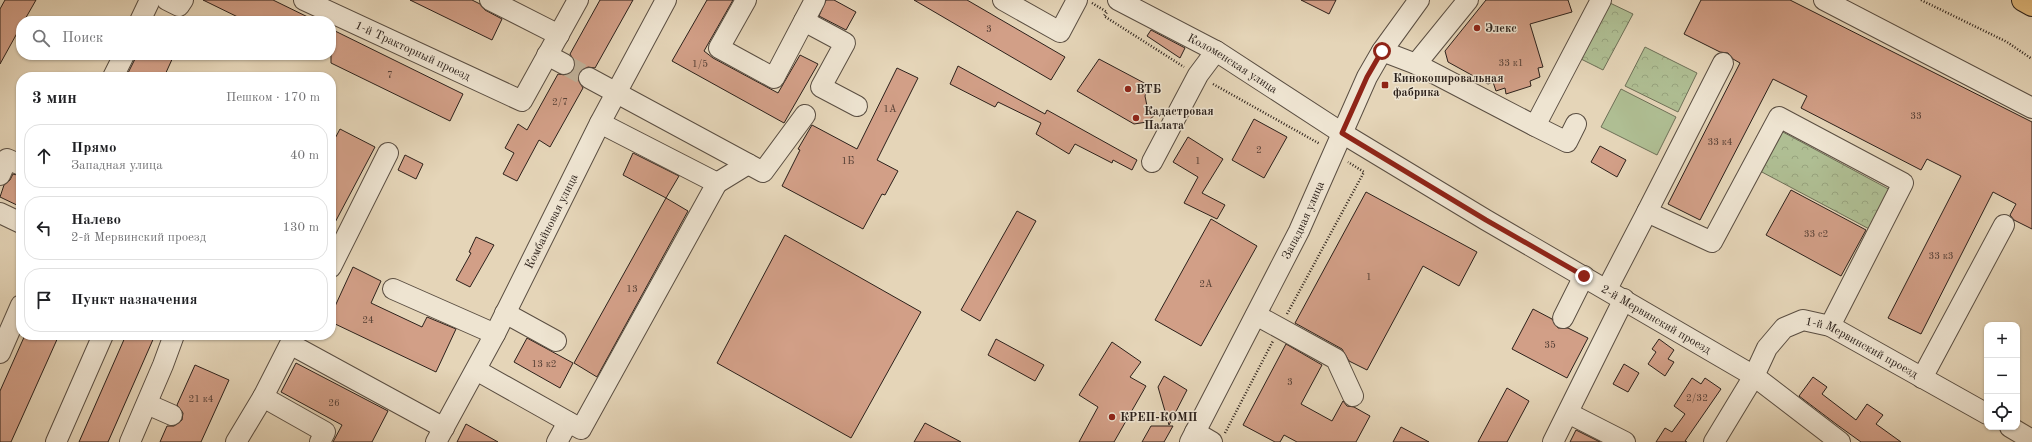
<!DOCTYPE html>
<html lang="ru">
<meta charset="utf-8">
<style>
body{margin:0;font-family:"Old Standard TT",serif;background:#f2f2f2;color:#202124}
.controls{position:absolute;right:12px;bottom:12px;display:grid;overflow:hidden;border-radius:8px;box-shadow:0 1px 3px #0004}
.controls button{width:36px;height:36px;display:grid;place-items:center;padding:0;border:0;border-bottom:1px solid #e0e0e0;background:#fff;color:#202124;font:20px sans-serif}
.stop{position:absolute;width:12px;height:12px;margin:-9px;border:3px solid #8f2418;border-radius:50%;background:#fff}
.stop.end{background:#8f2418;border-color:#fff;box-shadow:0 1px 4px #0008}
.list{margin:0;padding:0;list-style:none}
h2{display:flex;justify-content:space-between;align-items:center;height:52px;margin:0;padding:0 16px;font-size:17px}
h2 small{font-size:13px;font-weight:400;color:#757577}
.list li{display:grid;grid-template-columns:26px 1fr auto;gap:12px;align-items:center;box-sizing:border-box;height:64px;margin:0 8px 8px;padding:0 8px;border:1px solid #e0e0e0;border-radius:16px}
.list b{display:block;font-size:15px;white-space:nowrap}
.list p{margin:0;font-size:13px;white-space:nowrap;color:#757577}
.list em{font-size:13px;font-style:normal;color:#757577}
.icon{flex:none;width:22px;height:22px;fill:none;stroke:currentColor;stroke-width:2;stroke-linecap:round;stroke-linejoin:round}
.map{position:relative;flex:none;width:2032px;height:442px;overflow:hidden}
.search{position:absolute;background:#fff;box-shadow:0 1px 3px #0004;left:16px;top:16px;width:320px;height:44px;display:flex;align-items:center;gap:10px;box-sizing:border-box;padding:0 14px;border-radius:16px;color:#757577;font-size:15px}
.panel{position:absolute;background:#fff;box-shadow:0 1px 3px #0004;left:16px;top:72px;width:320px;height:268px;border-radius:16px}
.map>svg:first-child{display:block}
</style>
<div class="map">
<svg width="2032" height="442" viewBox="0 0 2032 442">
<defs>
<pattern id="forest-crowns" width="20" height="18" patternUnits="userSpaceOnUse"><rect width="20" height="18" fill="#afbe93"/><path d="M2 6a3 3 0 1 1 6 0M12 15a3 3 0 1 1 6 0" fill="none" stroke="#97a37e"/></pattern>
</defs>
<rect width="100%" height="100%" fill="#e5d5b8"/>
<filter id="stains"><feTurbulence type="fractalNoise" baseFrequency=".005" numOctaves="4"/><feColorMatrix values="0 0 0 0 .2 0 0 0 0 .09 0 0 0 0 .02 0 0 0 .5 -.17"/></filter>
<radialGradient id="worn" r=".72"><stop offset=".6" stop-color="#630" stop-opacity="0"/><stop offset="1" stop-color="#630" stop-opacity=".3"/></radialGradient>
<g fill="url(#forest-crowns)" stroke="#6e7057">
<polygon points="1610,3 1633,14 1603,70 1581,59"/>
<polygon points="1645,47 1697,73 1678,112 1625,86"/>
<polygon points="1781,131 1894,192 1873,231 1760,171"/>
</g>
<polygon fill="#afbe93" stroke="#6e7057" points="1621,89 1676,117 1657,155 1601,127"/>
<g fill="#d29f87" stroke="#2c211b">
<polygon points="5,0 36,0 24,21 21,21 21,26 0,64 0,9"/>
<polygon points="203,0 273,0 316,21 246,21"/>
<polygon points="410,0 472,0 480,4 485,10 502,19 492,40"/>
<polygon points="600,0 633,0 595,68 588,67 579,72 578,79 583,88 550,147 539,140 517,181 503,174 514,153 505,148 518,124 527,130 558,74 565,75 574,70 575,63 570,54"/>
<polygon points="707,0 733,0 704,51 713,58 778,93 800,55 818,64 784,123 672,61"/>
<polygon points="826,0 834,0 856,12 846,30 819,16"/>
<polygon points="914,0 967,0 1065,57 1051,80"/>
<polygon points="1301,0 1336,0 1329,14"/>
<polygon points="1486,0 1568,0 1572,12 1530,24 1543,67 1538,68 1540,77 1530,81 1531,86 1506,94 1505,88 1496,91 1493,82 1488,84 1448,62 1445,51"/>
<polygon points="1701,0 1790,0 2032,122 2032,229 2014,220 2010,215 2016,204 1993,192 1921,334 1888,318 1961,176 1927,159 1921,170 1801,108 1807,96 1773,79 1700,220 1668,204 1740,63 1733,59 1728,53 1720,52 1684,34"/>
<polygon points="331,29 463,94 450,121 331,63"/>
<polygon points="1151,30 1185,48 1180,58 1147,36"/>
<polygon points="137,55 174,55 164,77 126,77"/>
<polygon points="1099,59 1148,85 1145,96 1147,106 1158,112 1147,122 1134,124 1077,91"/>
<polygon points="958,66 1045,114 1047,110 1137,160 1132,170 1113,160 1112,163 1075,144 1069,154 1036,134 1041,123 998,102 995,107 950,84"/>
<polygon points="897,68 918,78 877,160 898,171 885,195 882,194 863,229 782,186 800,150 798,149 812,125 857,149"/>
<polygon points="1254,119 1287,137 1264,178 1232,160"/>
<polygon points="340,129 375,147 331,230 331,146"/>
<polygon points="1188,137 1223,159 1202,193 1225,205 1217,219 1184,203 1198,177 1173,162"/>
<polygon points="1600,146 1626,160 1617,177 1591,162"/>
<polygon points="633,153 679,176 666,198 623,175"/>
<polygon points="405,155 423,164 416,179 398,170"/>
<polygon points="13,174 21,176 21,207 0,197 4,185 10,180"/>
<polygon points="1791,190 1866,230 1841,276 1766,235"/>
<polygon points="1366,192 1477,252 1459,286 1423,266 1367,370 1349,361 1342,349 1295,323"/>
<polygon points="666,198 688,211 597,377 574,363"/>
<polygon points="1017,211 1036,221 980,321 961,310"/>
<polygon points="1211,219 1257,246 1201,346 1155,320"/>
<polygon points="785,235 921,312 851,438 717,363"/>
<polygon points="476,237 494,245 470,287 456,280 471,253 469,252"/>
<polygon points="353,267 381,281 371,303 422,327 427,317 456,329 436,372 331,322 331,315"/>
<polygon points="1533,309 1552,319 1558,328 1568,328 1588,338 1567,378 1512,349"/>
<polygon points="25,335 59,335 11,442 0,442 0,391"/>
<polygon points="126,335 155,335 108,442 79,442"/>
<polygon points="527,338 573,363 560,388 514,362"/>
<polygon points="996,339 1044,365 1035,381 988,355"/>
<polygon points="1659,339 1674,350 1668,359 1674,362 1665,376 1648,364 1656,352 1652,349"/>
<polygon points="1112,342 1141,362 1130,377 1146,386 1114,442 1079,442 1098,407 1079,395"/>
<polygon points="1286,344 1322,365 1301,404 1332,421 1343,401 1347,406 1354,407 1370,416 1356,442 1297,442 1284,435 1280,442 1275,442 1243,425"/>
<polygon points="296,363 388,411 372,442 333,442 342,425 281,392"/>
<polygon points="1624,364 1639,373 1628,392 1613,384"/>
<polygon points="195,365 229,380 201,442 160,442 167,426 174,426 182,420 183,413 177,405"/>
<polygon points="1164,376 1187,390 1169,425 1158,387"/>
<polygon points="1813,377 1827,387 1822,394 1856,420 1867,404 1883,415 1876,424 1901,442 1861,442 1836,424 1799,396"/>
<polygon points="1692,378 1701,384 1705,378 1721,389 1685,441 1687,442 1656,442 1665,428 1672,432 1685,414 1674,406"/>
<polygon points="1507,388 1529,401 1507,442 1478,442"/>
<polygon points="925,423 961,442 914,442"/>
<polygon points="466,424 498,442 457,442"/>
<polygon points="1151,426 1173,426 1164,442 1142,442"/>
<polygon points="1401,427 1429,442 1393,442"/>
<polygon points="1576,430 1600,442 1570,442"/>
</g>
<g fill="none" stroke-linecap="round" stroke-linejoin="round">
<polyline stroke="#c0b199" stroke-width="20" stroke-dasharray="20 10" stroke-linecap="butt" points="564,64 589,78"/>
<g stroke="#5a4e42" stroke-width="22">
<g id="minor">
<polyline points="167,0 179,6 183,0"/>
<path id="s1" d="M 304,0 L 522,101 L 578,0"/>
<polyline points="490,0 559,35"/>
<polyline points="746,0 719,48 774,78 815,0"/>
<polyline points="1003,0 1060,32 1077,0"/>
<path id="s2" d="M 1118,0 L 1216,51 L 1342,133 L 1486,220 L 1754,376 L 1840,442"/>
<polyline points="1468,0 1416,64 1535,126 1601,0"/>
<polyline points="1824,0 2032,108"/>
<polyline points="140,21 150,0"/>
<polyline points="804,21 845,43 821,87 857,106"/>
<polyline points="1382,51 1416,64"/>
<polyline points="547,55 564,64"/>
<polyline points="113,77 124,55"/>
<polyline points="589,78 763,172 805,115"/>
<polyline points="1535,126 1567,142 1576,124"/>
<polyline points="1152,162 1198,75 1216,51"/>
<polyline points="0,175 7,159 21,165"/>
<polyline points="717,183 748,164"/>
<polyline points="1647,212 1723,63"/>
<polyline points="0,213 21,223"/>
<polyline points="331,267 388,153"/>
<polyline points="393,289 495,334"/>
<polyline points="1607,289 1647,212 1712,242 1779,117 1903,183 1830,326"/>
<polyline points="505,313 556,341"/>
<polyline points="1256,315 1336,359 1353,396"/>
<polyline points="1563,318 1584,276"/>
<polyline points="0,353 21,305"/>
<polyline points="476,370 581,429 717,183 600,123"/>
<polyline points="1922,378 2004,225"/>
<polyline points="147,404 172,415"/>
<polyline points="1568,413 1625,442"/>
<polyline points="2010,427 2032,440"/>
<polyline points="1195,432 1212,442"/>
<polyline points="56,442 103,335"/>
<polyline points="130,442 163,365 174,335"/>
<polyline points="236,442 263,397"/>
<polyline points="320,442 325,432 263,397 290,344 444,428"/>
<path id="s3" d="M 436,442 L 495,334 L 600,123 L 666,0"/>
<polyline points="557,442 568,422"/>
<path id="s4" d="M 1190,442 L 1299,231 L 1367,77 L 1382,51 L 1419,0"/>
<polyline points="1553,442 1624,299"/>
<path id="s5" d="M 1714,442 L 1754,376 L 1767,348 L 1784,328 L 1803,320 L 1830,326 L 1987,414"/>
</g>
</g>
<g stroke="#2c211b" stroke-width="24">
<polyline id="major" points="2023,0 2032,5"/>
</g>
<g stroke="#2c211b" stroke-width="2.5" stroke-dasharray="1 2" stroke-linecap="butt">
<polyline points="1921,0 2007,42 2032,59"/>
<polyline points="1092,3 1107,12 1104,16 1184,67"/>
<polyline points="1213,84 1320,144"/>
<polyline points="1287,314 1364,172 1348,162"/>
<polyline points="1225,433 1273,341"/>
</g>
<use href="#minor" stroke="#eee4d1" stroke-width="20"/>
<use href="#major" stroke="#e2ba7c" stroke-width="22"/>
</g>
<g fill="none" stroke-linecap="round" stroke-linejoin="round">
<polyline stroke="#8f2418" stroke-width="5" points="1382,51 1367,77 1342,133 1486,220 1584,276"/>
</g>
<g fill="#8f2418" stroke="#eee4d1" stroke-width="1.5">
<circle cx="1477" cy="28" r="4"/>
<rect x="1381" y="81" width="8" height="8" rx="2"/>
<circle cx="1128" cy="89" r="4"/>
<circle cx="1136" cy="118" r="4"/>
<circle cx="1112" cy="417" r="4"/>
</g>
<g text-anchor="middle" stroke-width="3" stroke-linejoin="round" paint-order="stroke">
<g font-size="10" fill="#564036">
<text x="989" y="32">3</text>
<text x="1511" y="66">33 к1</text>
<text x="700" y="67">1/5</text>
<text x="390" y="78">7</text>
<text x="560" y="105">2/7</text>
<text x="890" y="112">1А</text>
<text x="1916" y="119">33</text>
<text x="1720" y="145">33 к4</text>
<text x="1259" y="153">2</text>
<text x="848" y="164">1Б</text>
<text x="1198" y="164">1</text>
<text x="1816" y="237">33 с2</text>
<text x="1941" y="259">33 к3</text>
<text x="1369" y="280">1</text>
<text x="1206" y="287">2А</text>
<text x="632" y="292">13</text>
<text x="368" y="323">24</text>
<text x="1550" y="348">35</text>
<text x="544" y="367">13 к2</text>
<text x="1290" y="385">3</text>
<text x="1697" y="401">2/32</text>
<text x="201" y="402">21 к4</text>
<text x="334" y="406">26</text>
</g>
<g font-size="12" font-weight="bold" fill="#2c211b" stroke="#eee4d1" text-anchor="start">
<text x="1485" y="32">Элекс</text>
<text x="1393" y="82">Кинокопировальная<tspan x="1393" dy="14">фабрика</tspan></text>
<text x="1136" y="93">ВТБ</text>
<text x="1144" y="115">Кадастровая<tspan x="1144" dy="14">Палата</tspan></text>
<text x="1120" y="421">КРЕП-КОМП</text>
</g>
<g font-size="12" fill="#2c211b" stroke="#eee4d1">
<text dy="4" stroke="none"><textPath href="#s1" startOffset="120">1-й Тракторный проезд</textPath></text>
<text dy="4" stroke="none"><textPath href="#s2" startOffset="131">Коломенская улица</textPath></text>
<text dy="4" stroke="none"><textPath href="#s4" startOffset="249">Западная улица</textPath></text>
<text dy="4" stroke="none"><textPath href="#s3" startOffset="249">Комбайновая улица</textPath></text>
<text dy="4" stroke="none"><textPath href="#s2" startOffset="626">2-й Мервинский проезд</textPath></text>
<text dy="4" stroke="none"><textPath href="#s5" startOffset="220">1-й Мервинский проезд</textPath></text>
</g>
</g>
<rect width="100%" height="100%" filter="url(#stains)"/>
<rect width="100%" height="100%" fill="url(#worn)"/>
</svg>
<div class="controls">
<button>+</button>
<button>−</button>
<button><svg class="icon" aria-label="locate" viewBox="0 0 24 24"><circle cx="12" cy="12" r="6"/><path d="M12 2v4M12 18v4M2 12h4M18 12h4"/></svg></button>
</div>
<div class="stop" style="left:1382px;top:51px"></div>
<div class="stop end" style="left:1584px;top:276px"></div>
<div class="search"><svg class="icon" aria-label="search" viewBox="0 0 24 24"><circle cx="10" cy="10" r="6"/><path d="M15 15l6 6"/></svg>Поиск</div>
<section class="panel">
<h2>3 мин<small>Пешком · 170 m</small></h2>
<ul class="list">
<li><svg class="icon" aria-label="ahead" viewBox="0 0 24 24"><path d="M12 20V5M6 11l6-6 6 6"/></svg><div><b>Прямо</b><p>Западная улица</p></div><em>40 m</em></li>
<li><svg class="icon" aria-label="left" viewBox="0 0 24 24"><path d="M17 20v-9H6M10 6l-5 5 5 5"/></svg><div><b>Налево</b><p>2-й Мервинский проезд</p></div><em>130 m</em></li>
<li><svg class="icon" aria-label="arrive" viewBox="0 0 24 24"><path d="M6 21V4h12l-3 4 3 4H6"/></svg><div><b>Пункт назначения</b></div></li>
</ul>
</section>
</div>
